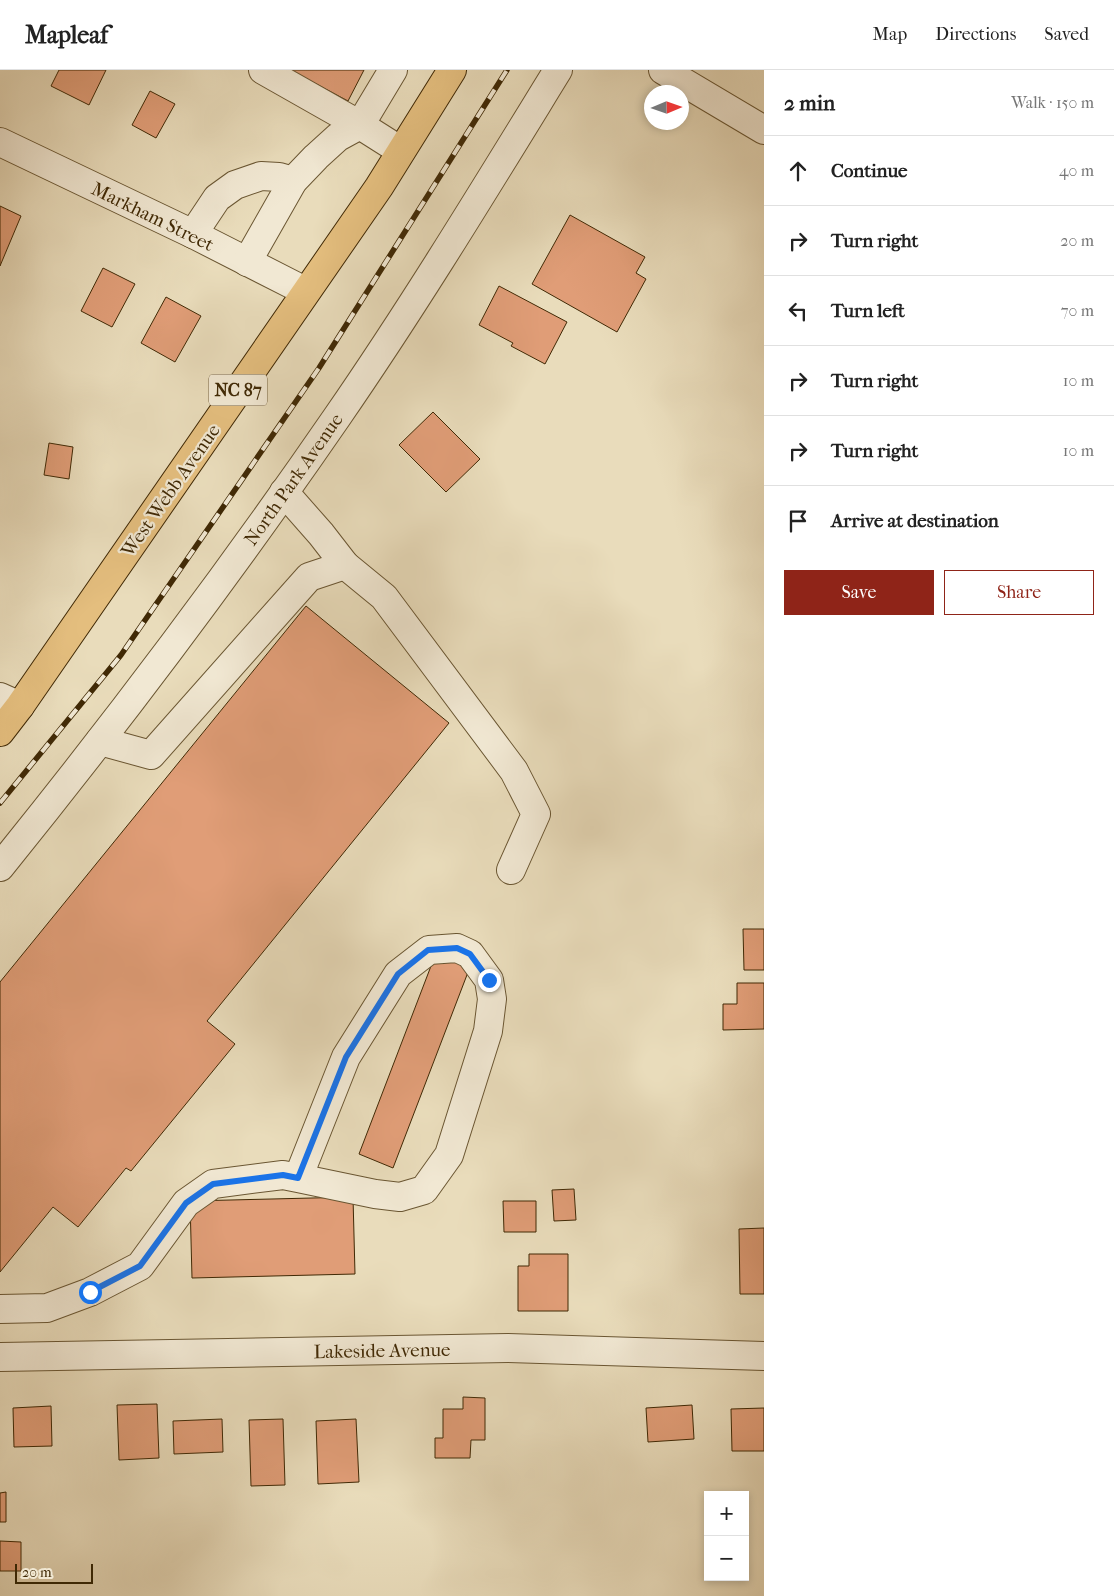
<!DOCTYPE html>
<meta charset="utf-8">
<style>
body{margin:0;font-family:"IM FELL French Canon",serif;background:#f2f2f2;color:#222}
.controls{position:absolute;right:15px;bottom:15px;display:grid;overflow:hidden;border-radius:0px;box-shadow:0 2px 8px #0003}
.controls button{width:45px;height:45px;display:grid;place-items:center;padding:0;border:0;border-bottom:1px solid #e0e0e0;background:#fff;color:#222;font:25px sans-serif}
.compass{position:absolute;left:644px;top:15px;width:45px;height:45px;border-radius:50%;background:#fff;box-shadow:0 2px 8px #0003;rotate:88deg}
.scale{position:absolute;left:15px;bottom:12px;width:78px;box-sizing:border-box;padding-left:5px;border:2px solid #402905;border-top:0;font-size:14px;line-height:18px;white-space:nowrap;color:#402905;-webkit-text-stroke:4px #f1e8d3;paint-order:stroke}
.stop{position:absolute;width:15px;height:15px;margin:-11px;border:4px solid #1a73e8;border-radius:50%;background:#fff}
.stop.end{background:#1a73e8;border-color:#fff;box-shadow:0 1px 5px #0008}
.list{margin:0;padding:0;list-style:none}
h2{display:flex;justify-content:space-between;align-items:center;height:65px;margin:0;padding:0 20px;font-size:21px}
h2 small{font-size:16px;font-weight:400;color:#767676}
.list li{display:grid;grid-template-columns:32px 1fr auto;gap:15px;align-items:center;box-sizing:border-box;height:70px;padding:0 20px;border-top:1px solid #e0e0e0}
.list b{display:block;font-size:19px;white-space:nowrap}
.list em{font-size:16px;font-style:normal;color:#767676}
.actions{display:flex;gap:10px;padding:15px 20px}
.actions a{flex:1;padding:11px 0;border:1px solid #8f2418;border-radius:0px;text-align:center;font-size:18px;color:#8f2418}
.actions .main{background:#8f2418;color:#fff}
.icon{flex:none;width:28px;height:28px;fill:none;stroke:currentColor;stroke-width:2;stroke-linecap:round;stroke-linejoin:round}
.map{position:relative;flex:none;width:764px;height:1526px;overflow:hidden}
header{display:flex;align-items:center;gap:30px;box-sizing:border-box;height:70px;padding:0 25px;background:#fff;border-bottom:1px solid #e0e0e0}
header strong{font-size:24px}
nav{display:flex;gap:28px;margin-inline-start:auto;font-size:18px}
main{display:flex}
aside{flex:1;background:#fff}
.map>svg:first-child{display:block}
</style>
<header>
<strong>Mapleaf</strong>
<nav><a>Map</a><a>Directions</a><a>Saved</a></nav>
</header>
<main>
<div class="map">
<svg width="764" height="1526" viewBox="0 0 764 1526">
<rect width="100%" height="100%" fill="#e9dcbb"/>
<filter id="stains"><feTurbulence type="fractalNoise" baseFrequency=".004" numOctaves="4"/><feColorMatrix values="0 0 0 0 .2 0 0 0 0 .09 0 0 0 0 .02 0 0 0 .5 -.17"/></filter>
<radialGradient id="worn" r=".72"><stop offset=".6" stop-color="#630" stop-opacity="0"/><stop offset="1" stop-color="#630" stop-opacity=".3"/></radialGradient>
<g fill="#e09d77" stroke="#402905">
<polygon points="59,0 106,0 89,35 51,16"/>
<polygon points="290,0 364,0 348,31"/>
<polygon points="150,21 175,34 156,68 132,55"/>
<polygon points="0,136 21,146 0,196"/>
<polygon points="570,145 645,187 636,203 646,209 617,262 532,214"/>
<polygon points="103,198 135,214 112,257 81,241"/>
<polygon points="499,216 567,252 545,294 511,276 513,273 479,255"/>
<polygon points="166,227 201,246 175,292 141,273"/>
<polygon points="433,342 480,389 446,422 399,375"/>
<polygon points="49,373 73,377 69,409 44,405"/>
<polygon points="306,536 449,653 207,951 235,974 131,1101 126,1098 78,1157 53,1137 0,1202 0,912"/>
<polygon points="743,859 764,859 764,900 744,900"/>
<polygon points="436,883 470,897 393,1098 359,1084"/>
<polygon points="737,913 764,913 764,959 723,960 723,934 737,934"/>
<polygon points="574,1119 576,1150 554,1151 552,1120"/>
<polygon points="353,1127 355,1204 192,1208 190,1131"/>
<polygon points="503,1131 536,1131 536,1162 504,1162"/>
<polygon points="764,1158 764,1224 740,1224 739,1159"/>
<polygon points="529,1184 568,1184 568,1241 518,1241 518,1196 529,1196"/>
<polygon points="463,1327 485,1328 485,1370 471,1370 470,1388 435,1388 435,1368 443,1368 443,1339 463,1339"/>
<polygon points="157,1334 159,1388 119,1390 117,1335"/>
<polygon points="692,1335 694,1369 648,1372 646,1338"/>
<polygon points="51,1336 52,1376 14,1377 13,1338"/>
<polygon points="764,1338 764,1381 732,1381 731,1339"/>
<polygon points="222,1349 223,1382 174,1384 173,1351"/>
<polygon points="283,1349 285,1415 251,1416 249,1350"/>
<polygon points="356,1349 359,1412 318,1414 316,1351"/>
<polygon points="6,1422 6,1452 0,1452 0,1423"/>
<polygon points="0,1471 21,1472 21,1501 0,1501"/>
</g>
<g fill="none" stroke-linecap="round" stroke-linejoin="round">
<g stroke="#6a5632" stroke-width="30">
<g id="minor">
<polyline points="263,0 360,55 401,81"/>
<polyline points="663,0 764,60"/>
<polyline points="0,72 193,164 305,221"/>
<polyline points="193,164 217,128 235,115 261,106 279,107 293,111"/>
<polyline points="247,192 293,111 316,87 338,67 360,55 393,0"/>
<polyline points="284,422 321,464 345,495 384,527 514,701 536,744 511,800"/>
<polyline points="0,627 20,636"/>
<polyline points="100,671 151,685 309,507 345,495"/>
<path d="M 0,797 C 118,651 231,501 337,347 C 415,234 486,117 558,0"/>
<polyline points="0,1239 47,1238 90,1222 140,1196 186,1133 213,1114 283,1105 298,1108 375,1124 400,1127 424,1120 449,1085 488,961 492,929 489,910 470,884 457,878 429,880 398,904 346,987 298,1108"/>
<polyline points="0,1287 508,1278 764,1286"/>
</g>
</g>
<g stroke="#402905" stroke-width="30">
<polyline id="highway" points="0,662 20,636 379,117 452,0"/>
</g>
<use href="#minor" stroke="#f1e8d3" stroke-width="28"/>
<use href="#highway" stroke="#e4be7e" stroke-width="28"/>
<g stroke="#402905" stroke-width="5.5">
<polyline id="rail" points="0,733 121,585 319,298 507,0"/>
</g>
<use href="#rail" stroke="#f1e8d3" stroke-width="4" stroke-dasharray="11" stroke-linecap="butt"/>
</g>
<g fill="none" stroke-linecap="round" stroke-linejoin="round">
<polyline stroke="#1a73e8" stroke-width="6" points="90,1222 140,1196 186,1133 213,1114 283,1105 298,1108 346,987 398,904 428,880 457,878 470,884 489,910"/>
</g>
<g text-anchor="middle" stroke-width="4.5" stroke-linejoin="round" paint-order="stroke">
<rect fill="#f1e8d3" stroke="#756243" stroke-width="1" x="209" y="304.5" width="58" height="31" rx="4"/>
<g font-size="18" font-weight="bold" fill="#402905">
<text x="238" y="326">NC 87</text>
</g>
<g font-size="19" fill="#402905" stroke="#f1e8d3">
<text transform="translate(153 146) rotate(26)" y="7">Markham Street</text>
<text transform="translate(293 409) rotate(-55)" y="7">North Park Avenue</text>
<text transform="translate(170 420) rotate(-55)" y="7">West Webb Avenue</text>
<text transform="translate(382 1280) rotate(-1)" y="7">Lakeside Avenue</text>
</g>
</g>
<rect width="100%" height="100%" filter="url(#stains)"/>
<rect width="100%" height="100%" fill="url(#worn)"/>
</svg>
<div class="controls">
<button>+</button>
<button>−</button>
</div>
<svg class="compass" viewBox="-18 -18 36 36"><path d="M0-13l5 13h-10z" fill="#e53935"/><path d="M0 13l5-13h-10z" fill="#767676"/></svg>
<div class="scale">20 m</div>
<div class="stop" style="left:90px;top:1222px"></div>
<div class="stop end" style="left:489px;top:910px"></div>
</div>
<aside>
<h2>2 min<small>Walk · 150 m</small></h2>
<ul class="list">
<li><svg class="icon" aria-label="ahead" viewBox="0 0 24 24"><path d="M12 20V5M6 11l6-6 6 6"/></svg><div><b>Continue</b></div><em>40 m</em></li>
<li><svg class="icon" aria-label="right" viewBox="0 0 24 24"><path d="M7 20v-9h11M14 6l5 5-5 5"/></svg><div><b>Turn right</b></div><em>20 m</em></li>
<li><svg class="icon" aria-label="left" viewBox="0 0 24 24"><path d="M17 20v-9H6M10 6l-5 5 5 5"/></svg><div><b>Turn left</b></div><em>70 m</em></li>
<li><svg class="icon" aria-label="right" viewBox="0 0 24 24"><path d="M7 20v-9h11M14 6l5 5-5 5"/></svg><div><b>Turn right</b></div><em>10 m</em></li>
<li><svg class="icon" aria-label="right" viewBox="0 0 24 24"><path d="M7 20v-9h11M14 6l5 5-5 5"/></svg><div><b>Turn right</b></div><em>10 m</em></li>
<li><svg class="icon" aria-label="arrive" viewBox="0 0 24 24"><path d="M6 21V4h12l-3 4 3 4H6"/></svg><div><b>Arrive at destination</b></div></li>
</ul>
<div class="actions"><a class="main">Save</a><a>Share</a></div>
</aside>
</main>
